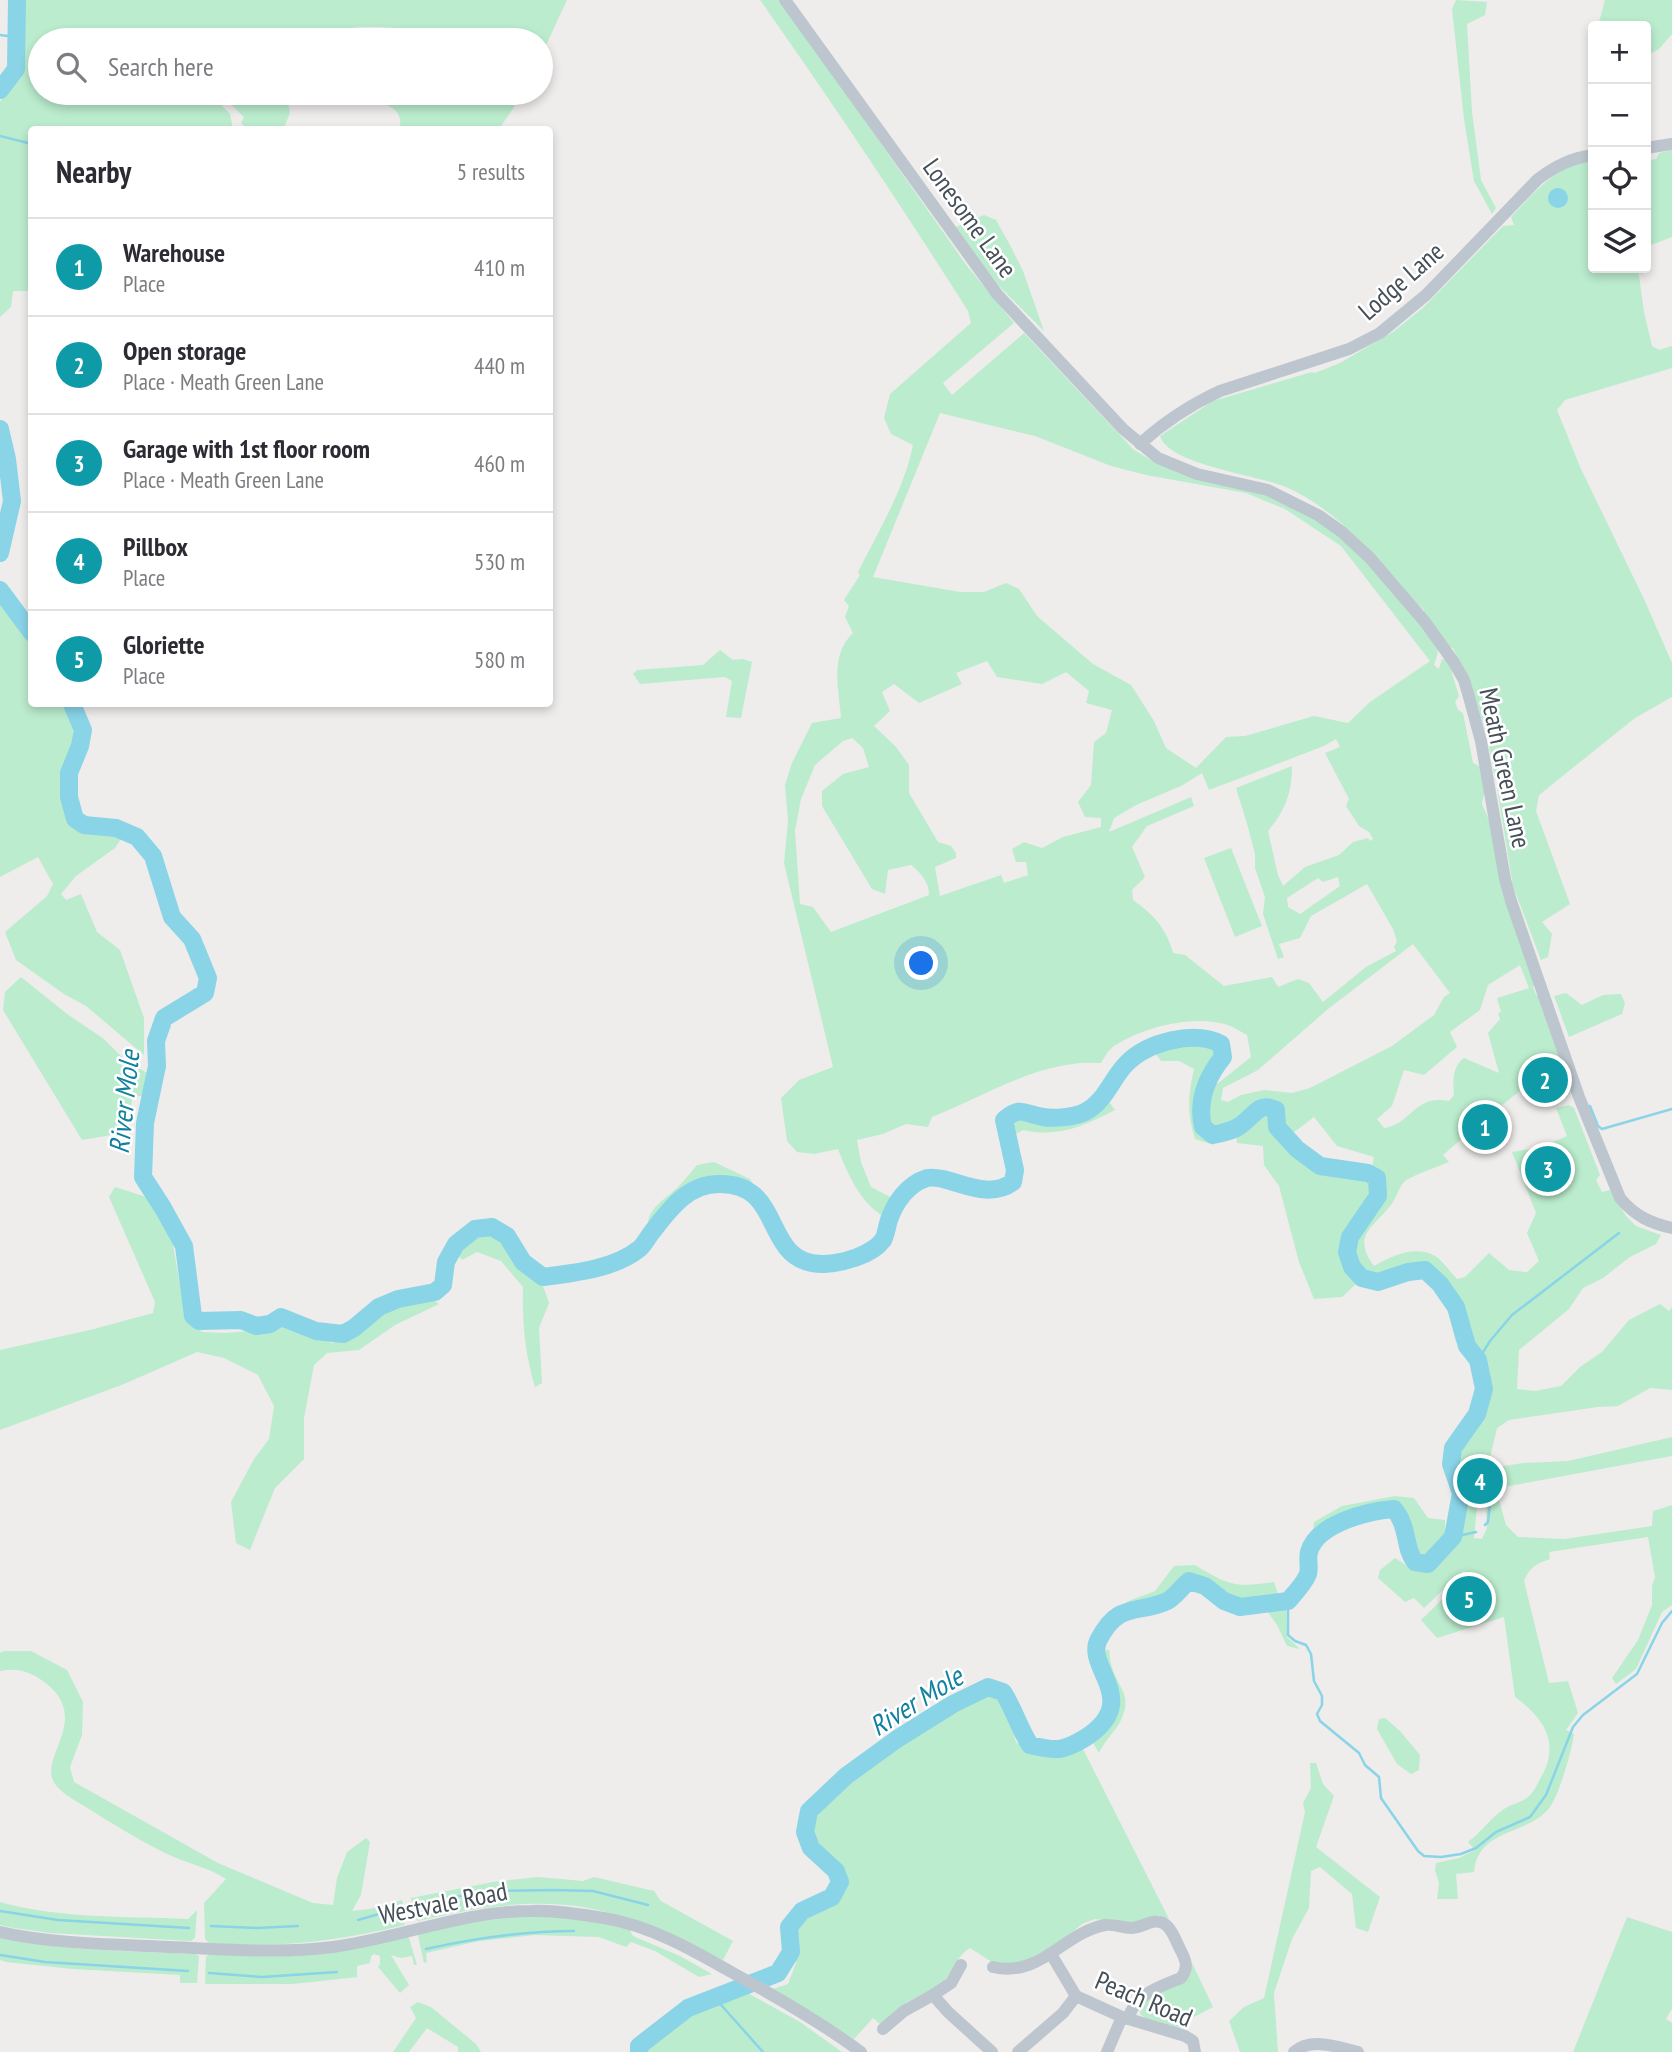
<!DOCTYPE html>
<meta charset="utf-8">
<style>
body{margin:0;font-family:"PT Sans Narrow",sans-serif;background:#f7f7f7;color:#2b2b33}
.controls{position:absolute;right:21px;top:21px;display:grid;overflow:hidden;border-radius:7px;box-shadow:0 4px 10px #0003}
.controls button{width:63px;height:63px;display:grid;place-items:center;padding:0;border:0;border-bottom:2px solid #e1e1e2;background:#fff;color:#2b2b33;font:35px sans-serif}
.you{position:absolute;left:922px;top:964px;width:24px;height:24px;margin:-18px;border:5px solid #fff;border-radius:50%;background:#1a73e8;box-shadow:0 0 0 10px #1a73e833}
.badge{display:grid;place-items:center;width:46px;height:46px;border-radius:50%;background:#0f766e;color:#fff;font-size:23px;font-weight:700}
.pin{position:absolute;translate:-50% -50%;border:4px solid #fff;box-shadow:0 2px 7px #0006}
.list{margin:0;padding:0;list-style:none}
h2{display:flex;justify-content:space-between;align-items:center;height:91px;margin:0;padding:0 28px;font-size:30px}
h2 small{font-size:23px;font-weight:400;color:#7c7c81}
.list li{display:grid;grid-template-columns:46px 1fr auto;gap:21px;align-items:center;box-sizing:border-box;height:98px;padding:0 28px;border-top:2px solid #e1e1e2}
.list b{display:block;font-size:26px;white-space:nowrap}
.list p{margin:0;font-size:23px;white-space:nowrap;color:#7c7c81}
.list em{font-size:23px;font-style:normal;color:#7c7c81}
.icon{flex:none;width:38px;height:38px;fill:none;stroke:currentColor;stroke-width:2;stroke-linecap:round;stroke-linejoin:round}
.map{position:relative;flex:none;width:1672px;height:2052px;overflow:hidden}
.search{position:absolute;background:#fff;box-shadow:0 4px 10px #0003;left:28px;top:28px;width:525px;height:77px;display:flex;align-items:center;gap:18px;box-sizing:border-box;padding:0 24px;border-radius:38px;color:#7c7c81;font-size:26px}
.panel{position:absolute;background:#fff;box-shadow:0 4px 10px #0003;left:28px;top:126px;width:525px;height:581px;border-radius:7px}
.map>svg:first-child{display:block}
</style>
<div class="map">
<svg width="1672" height="2052" viewBox="0 0 1672 2052">
<rect width="100%" height="100%" fill="#efecec"/>
<g fill="#bbecce" fill-rule="evenodd">
<path d="M 23,0 L 567,0 L 541,56 L 541,40 L 405,40 L 408,29 C 379,27 345,22 320,40 L 123,40 L 103,31 L 99,38 L 103,40 L 40,40 L 40,93 L 209,93 L 230,114 L 233,129 L 32,130 L 31,291 L 13,291 L 11,307 L 0,317 L 0,102 L 20,72 L 23,62 L 19,29 Z"/>
<path d="M 760,0 L 780,0 L 967,266 L 1014,323 L 943,383 L 952,395 L 1024,333 L 1134,450 L 1156,463 L 1273,494 L 1328,526 L 1381,576 L 1435,642 L 1438,652 L 1434,665 L 1439,669 L 1442,659 L 1448,660 L 1459,696 L 1455,702 L 1458,710 L 1463,713 L 1473,763 L 1481,767 L 1485,790 L 1482,804 L 1492,827 L 1537,985 L 1533,987 L 1536,995 L 1540,994 L 1571,1090 L 1567,1097 L 1558,1100 L 1548,1073 L 1538,1077 L 1488,1116 L 1443,1155 L 1449,1162 C 1440,1166 1410,1176 1404,1182 C 1399,1187 1397,1196 1393,1202 C 1376,1227 1350,1233 1374,1266 C 1390,1256 1419,1243 1438,1258 C 1445,1264 1451,1273 1457,1279 L 1465,1277 L 1489,1253 L 1509,1270 L 1527,1272 L 1539,1261 L 1527,1233 L 1536,1213 L 1512,1152 L 1541,1147 L 1567,1136 L 1556,1108 L 1569,1105 L 1574,1108 L 1600,1175 L 1596,1180 L 1602,1192 L 1610,1190 L 1626,1216 L 1636,1226 L 1661,1235 L 1656,1244 L 1630,1257 L 1603,1278 L 1583,1288 L 1569,1309 L 1519,1350 L 1517,1389 L 1535,1391 L 1561,1386 L 1580,1367 L 1602,1352 L 1629,1320 L 1660,1304 L 1669,1311 L 1672,1307 L 1672,1390 L 1650,1388 L 1618,1406 L 1598,1407 L 1509,1420 L 1497,1428 L 1486,1475 L 1482,1473 L 1476,1478 L 1476,1485 L 1482,1487 L 1478,1495 L 1474,1538 L 1482,1539 L 1487,1528 L 1485,1491 L 1492,1468 L 1523,1463 L 1568,1461 L 1672,1437 L 1672,1456 L 1504,1487 L 1498,1496 L 1506,1525 L 1518,1537 L 1564,1539 L 1652,1526 L 1653,1511 L 1672,1505 L 1672,1605 L 1662,1612 L 1636,1669 L 1616,1684 L 1612,1678 L 1638,1640 L 1652,1605 L 1652,1586 L 1655,1577 L 1648,1537 L 1549,1552 L 1550,1559 C 1536,1564 1530,1567 1524,1581 L 1549,1683 L 1568,1681 L 1578,1713 L 1566,1730 L 1574,1734 C 1572,1750 1559,1795 1550,1807 C 1529,1836 1478,1827 1474,1872 L 1456,1874 L 1458,1899 L 1437,1899 L 1439,1883 L 1435,1870 L 1436,1863 L 1459,1858 L 1475,1850 L 1468,1842 C 1481,1833 1490,1818 1504,1809 C 1511,1804 1521,1803 1528,1797 C 1533,1793 1537,1785 1540,1779 C 1561,1744 1545,1719 1515,1697 L 1504,1617 L 1437,1638 L 1421,1620 L 1469,1573 L 1463,1571 L 1424,1608 L 1414,1598 L 1405,1602 L 1378,1578 L 1380,1570 L 1395,1558 L 1409,1567 L 1425,1568 L 1435,1561 L 1455,1539 L 1465,1495 L 1456,1469 L 1455,1456 L 1461,1443 L 1481,1415 L 1488,1389 L 1482,1360 L 1468,1339 L 1456,1342 C 1449,1316 1446,1291 1420,1278 L 1417,1267 C 1399,1267 1385,1277 1368,1275 C 1335,1240 1368,1232 1379,1202 C 1382,1195 1381,1187 1383,1179 L 1372,1167 L 1374,1157 L 1337,1146 L 1314,1117 L 1289,1136 L 1280,1119 L 1284,1114 L 1277,1100 C 1253,1097 1255,1110 1239,1121 C 1230,1127 1222,1128 1211,1129 C 1199,1114 1203,1097 1214,1082 L 1217,1084 L 1251,1057 L 1247,1035 C 1241,1032 1234,1027 1228,1025 C 1194,1014 1143,1027 1114,1046 C 1108,1050 1104,1058 1101,1063 C 1092,1063 1082,1062 1073,1064 C 1024,1070 977,1099 932,1117 L 928,1127 L 906,1124 L 883,1134 L 857,1140 L 861,1162 L 871,1187 L 892,1198 L 884,1217 C 860,1202 848,1175 838,1149 L 814,1154 L 797,1152 L 787,1141 L 781,1098 L 799,1080 L 833,1067 L 784,863 L 788,821 L 785,785 L 792,763 L 812,723 L 841,718 C 839,689 829,656 853,633 L 845,617 L 849,606 L 844,600 L 860,575 L 858,572 C 878,532 904,490 913,445 L 891,434 L 884,418 L 890,394 L 971,323 L 968,311 C 901,205 832,102 760,0 ZM 940,413 L 1035,436 L 1111,466 L 1146,475 L 1246,493 L 1285,509 L 1341,546 L 1430,661 L 1370,702 L 1348,723 L 1314,716 L 1245,736 L 1226,737 L 1196,768 L 1166,748 L 1154,721 L 1131,685 L 1093,664 L 1037,616 L 1019,589 L 1006,583 L 984,592 L 960,592 L 873,577 ZM 987,661 L 997,677 L 1042,684 L 1066,672 L 1089,691 L 1086,703 L 1112,710 L 1106,733 L 1094,742 L 1091,785 L 1078,802 L 1085,817 L 1101,818 L 1101,827 L 1063,837 L 1042,848 L 1024,842 L 1012,849 L 1016,862 L 1026,862 L 1028,875 L 1004,883 L 1001,875 L 940,896 L 935,867 L 956,858 L 956,853 L 951,846 L 938,842 L 909,793 L 909,765 L 896,747 L 874,726 L 890,711 L 882,692 L 894,684 L 919,703 L 962,684 L 956,673 ZM 852,738 L 863,748 L 869,767 L 843,774 L 822,791 L 822,806 L 872,889 L 885,894 L 888,870 L 911,865 C 921,873 929,882 929,895 L 831,932 L 813,907 L 800,904 L 795,831 L 801,799 L 815,765 L 843,741 ZM 1336,739 L 1340,747 L 1325,753 L 1349,799 L 1346,806 L 1359,826 L 1369,832 L 1373,839 L 1370,841 L 1368,838 L 1353,842 L 1339,855 L 1305,867 L 1283,886 L 1278,875 L 1268,831 C 1285,811 1292,793 1292,766 L 1236,788 L 1248,827 L 1255,854 L 1255,868 L 1265,897 L 1263,914 L 1278,959 L 1284,957 L 1279,944 L 1300,938 L 1311,916 L 1367,884 L 1393,929 L 1397,941 L 1394,947 L 1396,951 L 1366,967 L 1323,1002 L 1309,983 L 1298,979 L 1278,987 L 1272,977 L 1224,986 L 1185,955 L 1173,953 C 1167,929 1153,914 1133,900 L 1132,890 L 1145,877 L 1132,847 L 1147,826 L 1194,806 L 1191,797 L 1109,832 L 1114,818 L 1136,805 L 1181,786 L 1202,773 L 1209,790 L 1324,746 ZM 1338,877 L 1340,886 L 1300,914 L 1288,907 L 1287,898 L 1318,878 L 1323,882 ZM 1413,944 L 1450,993 L 1444,997 L 1434,1015 L 1392,1046 L 1310,1088 L 1292,1093 L 1264,1090 L 1241,1095 L 1228,1102 L 1221,1100 L 1223,1088 L 1258,1070 L 1328,1009 ZM 1520,965 L 1529,988 L 1497,998 L 1501,1012 L 1498,1013 L 1500,1019 L 1488,1033 L 1499,1073 L 1464,1058 C 1452,1067 1453,1081 1454,1095 L 1449,1101 C 1414,1094 1412,1124 1384,1128 L 1377,1119 L 1392,1106 L 1404,1070 L 1424,1075 L 1457,1047 L 1450,1032 L 1480,1010 L 1488,985 Z"/>
<polygon points="1456,0 1487,2 1485,15 1467,24 1472,112 1481,180 1496,208 1492,214 1474,181 1464,119 1452,9"/>
<polygon points="1605,0 1672,0 1672,34 1659,49 1646,56 1646,26 1598,26"/>
<polygon points="219,93 294,93 287,97 290,113 283,130 244,129 245,127 241,123 244,117"/>
<path d="M 390,93 L 524,93 L 498,130 L 400,129 C 401,116 399,111 387,105 Z"/>
<polygon points="1672,150 1672,237 1646,247 1646,155 1650,160 1656,159 1659,153"/>
<path d="M 1593,161 L 1593,268 L 1638,268 L 1644,312 L 1652,346 L 1659,350 L 1672,346 L 1672,368 L 1565,400 L 1557,410 L 1581,469 L 1644,599 L 1672,663 L 1672,697 L 1635,718 L 1539,795 L 1536,811 L 1570,904 L 1542,922 L 1552,934 L 1548,957 L 1541,960 L 1513,886 L 1497,788 L 1503,786 L 1501,779 L 1495,780 L 1489,746 L 1500,742 L 1498,733 L 1489,735 L 1486,733 L 1475,698 L 1453,648 L 1448,647 L 1424,615 L 1424,610 C 1412,600 1403,587 1392,575 C 1361,540 1330,507 1286,487 C 1258,475 1169,465 1160,436 L 1213,401 L 1312,372 L 1315,373 L 1340,363 L 1393,332 L 1424,307 L 1503,226 L 1514,225 L 1511,217 C 1535,192 1557,164 1593,161 Z"/>
<polygon points="984,215 996,220 1010,245 1023,271 1044,331 997,284 956,227"/>
<path d="M 0,605 L 31,643 L 32,704 L 64,704 L 66,707 C 69,719 76,732 74,744 C 73,753 66,761 64,770 C 60,790 64,812 73,829 L 105,831 L 122,837 L 115,848 L 76,876 L 61,894 L 66,900 L 81,894 L 97,932 L 120,950 L 144,1018 L 144,1055 L 86,1006 L 64,994 L 16,960 L 5,932 L 47,896 L 53,884 L 38,857 L 0,877 Z"/>
<polygon points="720,650 733,660 743,659 752,662 741,718 726,717 732,681 725,677 640,684 633,674 637,670 703,665"/>
<polygon points="1231,848 1262,926 1235,937 1204,858"/>
<polygon points="21,977 67,1014 104,1039 125,1060 147,1073 147,1095 132,1097 129,1132 82,1140 3,1010 5,992"/>
<polygon points="1566,993 1582,1005 1603,995 1621,994 1625,1003 1622,1014 1569,1037 1554,996"/>
<path d="M 1191,1043 L 1211,1046 L 1216,1054 C 1199,1087 1194,1097 1198,1135 L 1214,1140 L 1214,1145 L 1195,1139 C 1187,1114 1188,1094 1194,1069 L 1179,1061 L 1161,1061 L 1156,1054 Z"/>
<path d="M 1110,1103 L 1115,1110 C 1084,1126 1058,1138 1023,1130 L 1014,1135 L 1011,1122 L 1024,1116 L 1049,1124 L 1089,1116 Z"/>
<path d="M 1267,1116 L 1272,1132 L 1317,1174 L 1362,1177 L 1372,1184 C 1370,1199 1363,1206 1355,1218 C 1336,1243 1343,1259 1356,1284 L 1342,1297 L 1314,1299 L 1299,1262 L 1279,1186 L 1264,1165 L 1263,1146 L 1237,1143 L 1236,1134 L 1254,1119 Z"/>
<path d="M 714,1162 L 750,1179 L 754,1187 C 704,1171 680,1186 648,1226 C 647,1208 667,1198 678,1187 C 685,1180 691,1172 697,1165 Z"/>
<polygon points="115,1187 150,1198 172,1239 184,1309 190,1325 203,1332 225,1333 264,1330 278,1325 303,1329 332,1343 352,1336 386,1307 431,1298 439,1304 395,1325 359,1350 327,1353 314,1365 304,1418 304,1459 275,1488 250,1550 236,1543 231,1502 254,1459 269,1439 274,1406 258,1375 224,1358 197,1352 124,1384 0,1430 0,1350 94,1329 153,1313 155,1302 109,1197"/>
<path d="M 493,1235 L 508,1246 L 523,1269 L 542,1283 L 549,1303 L 539,1328 L 542,1383 L 535,1387 C 525,1354 522,1322 523,1287 L 501,1261 L 477,1252 L 462,1260 L 458,1255 L 469,1240 Z"/>
<path d="M 1395,1496 L 1414,1498 L 1428,1518 L 1445,1520 L 1445,1536 L 1430,1555 L 1420,1555 L 1402,1505 C 1372,1497 1339,1519 1313,1531 L 1314,1522 L 1342,1506 Z"/>
<path d="M 1195,1565 C 1228,1585 1235,1588 1274,1582 L 1278,1594 L 1286,1598 L 1287,1637 L 1300,1649 L 1287,1646 L 1277,1625 L 1268,1612 L 1239,1613 L 1258,1607 L 1256,1597 L 1233,1600 L 1193,1576 L 1182,1578 L 1168,1593 L 1129,1606 L 1126,1602 L 1155,1591 L 1174,1566 Z"/>
<path d="M 1106,1650 L 1109,1650 C 1110,1656 1110,1662 1112,1667 C 1118,1688 1133,1695 1121,1720 C 1115,1732 1105,1740 1099,1753 L 1092,1741 C 1099,1734 1111,1725 1115,1717 C 1124,1699 1110,1672 1102,1657 Z"/>
<path d="M 4,1651 L 31,1651 L 67,1670 L 83,1702 L 82,1735 L 70,1767 L 74,1782 L 218,1863 L 313,1903 L 333,1905 L 337,1878 L 347,1852 L 366,1838 L 370,1842 L 361,1895 L 352,1911 L 370,1909 L 402,1900 L 406,1920 L 404,1925 C 340,1941 275,1949 209,1943 L 205,1939 L 204,1903 L 226,1879 C 206,1866 184,1863 163,1852 C 137,1839 113,1824 89,1809 C 78,1802 63,1795 55,1784 C 36,1757 97,1717 40,1679 C 28,1671 14,1668 0,1671 L 0,1653 Z"/>
<path d="M 987,1695 L 997,1695 C 1013,1715 1010,1719 1016,1742 C 1037,1756 1062,1763 1082,1747 L 1169,1919 L 1158,1915 L 1132,1923 L 1095,1919 L 1082,1924 L 1063,1940 L 1027,1960 L 1009,1964 L 992,1962 L 970,1948 C 954,1958 952,1976 938,1987 C 929,1993 917,1996 907,2002 C 898,2008 890,2017 881,2025 L 873,2018 L 854,2039 L 773,1989 L 788,1984 L 796,1963 L 796,1942 L 800,1921 L 837,1901 L 848,1886 C 844,1862 821,1851 810,1831 C 822,1789 849,1784 880,1761 C 914,1735 949,1713 987,1695 Z"/>
<polygon points="1385,1718 1400,1731 1420,1755 1419,1770 1411,1774 1397,1764 1377,1729 1379,1719"/>
<polygon points="1310,1763 1316,1763 1323,1784 1334,1796 1316,1847 1380,1897 1368,1932 1356,1928 1352,1894 1320,1867 1311,1871 1309,1908 1292,1939 1274,1993 1278,2052 1240,2052 1229,2021 1244,2007 1264,1998 1305,1812 1303,1803 1311,1788"/>
<path d="M 538,1877 L 583,1881 L 594,1877 L 654,1891 L 661,1901 L 733,1941 L 723,1960 C 689,1946 655,1927 620,1916 C 553,1894 485,1905 418,1921 L 414,1917 L 411,1898 L 493,1882 Z"/>
<path d="M 0,1902 C 60,1919 126,1916 188,1919 L 197,1910 L 195,1938 L 191,1941 L 50,1933 L 8,1927 L 0,1925 Z"/>
<polygon points="529,1915 587,1919 630,1930 633,1936 680,1956 712,1974 699,1977 655,1951 631,1942 626,1947 599,1937 535,1935 479,1941 426,1953 427,1962 424,1963 418,1936 421,1932 448,1926"/>
<polygon points="1627,1917 1672,1932 1672,2009 1666,2019 1672,2023 1672,2052 1573,2052"/>
<polygon points="405,1936 409,1938 417,1965 414,1965 412,1956 401,1958 391,1955 409,1985 400,1993 378,1967 380,1964 380,1956 374,1954 371,1956 370,1963 357,1966 357,1977 293,1984 205,1984 206,1957 209,1954"/>
<path d="M 0,1938 C 64,1951 130,1951 195,1954 L 199,1956 L 197,1983 L 180,1983 L 180,1975 L 73,1969 L 6,1962 L 0,1960 Z"/>
<path d="M 1192,1963 L 1213,2007 L 1192,2018 L 1179,2030 L 1149,2021 L 1140,2014 C 1143,1996 1177,1975 1192,1963 Z"/>
<path d="M 744,1991 L 800,2022 L 842,2052 L 646,2052 L 645,2050 C 674,2022 708,2007 744,1991 Z"/>
<polygon points="418,2002 431,2007 476,2044 481,2052 458,2052 458,2047 427,2028 409,2052 393,2052 416,2018 410,2007"/>
</g>
<circle fill="#89d4e7" cx="1558" cy="198" r="10"/>
<g fill="none" stroke-linecap="round" stroke-linejoin="round">
<g stroke="#89d4e7" stroke-width="2.5">
<polyline points="0,35 15,37"/>
<polyline points="0,136 32,144"/>
<polyline points="1590,1106 1598,1126 1602,1129 1672,1109"/>
<polyline points="1478,1360 1490,1341 1512,1315 1619,1233"/>
<polyline points="1485,1525 1488,1522 1490,1503"/>
<polyline points="1453,1537 1476,1532"/>
<polyline points="1288,1601 1288,1635 1295,1641 1306,1645 1311,1654 1314,1681 1322,1696 1322,1705 1317,1714 1320,1721 1359,1753 1365,1765 1379,1777 1381,1798 1418,1851 1424,1856 1441,1857 1461,1854 1476,1848 1496,1832 1530,1817 1546,1795 1573,1727 1583,1715 1637,1674 1662,1623 1672,1611"/>
<polyline points="418,1904 487,1891 552,1890 593,1891 648,1905"/>
<polyline points="0,1911 58,1920 189,1928"/>
<polyline points="358,1920 396,1909"/>
<polyline points="211,1926 257,1928 298,1926"/>
<path d="M 426,1949 C 476,1938 523,1931 574,1931"/>
<polyline points="0,1955 45,1962 188,1971"/>
<polyline points="209,1973 262,1977 337,1972"/>
<polyline points="714,1997 763,2052"/>
</g>
<g stroke="#89d4e7" stroke-width="18">
<polyline points="0,90 16,69 17,0"/>
<polyline points="0,429 7,459 12,501 0,553"/>
<polyline points="0,590 32,633"/>
<path d="M 72,704 L 83,730 L 80,746 L 69,773 L 69,797 L 75,819 L 84,825 L 116,828 L 137,837 L 153,856 L 172,917 L 192,939 L 208,978 L 205,993 L 164,1018 L 156,1041 L 157,1066 L 145,1123 L 143,1177 L 163,1208 L 184,1246 L 193,1316 L 199,1321 L 241,1320 L 256,1326 L 270,1324 L 281,1317 L 316,1331 L 343,1334 L 354,1328 L 379,1307 L 398,1299 L 435,1292 L 443,1285 L 446,1262 L 456,1244 L 475,1229 L 492,1227 L 507,1236 L 523,1262 L 543,1277 C 574,1273 614,1269 639,1249 C 644,1245 648,1237 652,1232 C 669,1210 687,1184 719,1184 C 787,1183 760,1265 824,1264 C 842,1263 871,1256 883,1240 C 886,1235 887,1226 889,1220 C 895,1202 908,1184 927,1178 C 932,1177 938,1178 943,1179 C 967,1185 991,1198 1013,1182 L 1015,1170 L 1004,1120 C 1021,1105 1024,1114 1043,1117 C 1055,1119 1074,1117 1085,1112 C 1106,1101 1111,1079 1127,1063 C 1148,1042 1194,1030 1221,1044 L 1223,1057 C 1206,1078 1197,1101 1203,1127 L 1213,1135 C 1223,1133 1233,1131 1241,1125 C 1254,1116 1259,1101 1276,1110 L 1277,1127 L 1297,1149 L 1320,1166 L 1368,1173 L 1377,1178 L 1378,1196 L 1350,1237 L 1347,1252 L 1352,1267 L 1362,1278 L 1378,1282 L 1408,1272 L 1425,1270 L 1440,1284 L 1456,1307 L 1467,1346 L 1478,1360 L 1484,1389 L 1477,1414 L 1453,1448 L 1451,1464 L 1461,1493 L 1453,1537 L 1428,1564 L 1415,1562 C 1404,1548 1409,1527 1394,1509 C 1369,1511 1317,1523 1309,1552 C 1307,1559 1310,1567 1308,1574 C 1304,1584 1295,1593 1288,1601 L 1240,1607 L 1224,1601 L 1205,1586 L 1189,1581 C 1181,1587 1174,1599 1165,1602 C 1134,1614 1118,1603 1099,1639 C 1083,1667 1144,1700 1085,1738 C 1062,1752 1056,1751 1030,1745 C 1019,1728 1014,1709 1003,1692 L 988,1687 L 953,1704 L 897,1739 L 846,1776 L 809,1811 L 805,1832 L 811,1848 L 836,1871 L 840,1882 L 832,1897 L 802,1911 L 789,1927 L 791,1952 L 778,1973 L 688,2008 L 639,2046 L 639,2052"/>
</g>
<g stroke="#bdc6ce" stroke-width="12">
<path d="M 785,0 L 997,294 L 1123,429 L 1158,458 L 1197,474 L 1268,490 L 1318,515 L 1342,532 L 1370,558 L 1425,622 L 1453,661 L 1464,680 L 1469,697 L 1481,741 L 1505,879 L 1511,901 L 1579,1097 L 1620,1198 C 1635,1216 1650,1223 1672,1228"/>
<polyline points="1646,148 1672,144"/>
<path d="M 1140,444 C 1164,422 1190,405 1220,391 L 1349,349 L 1380,333 L 1426,295 L 1538,179 C 1556,166 1571,158 1593,155"/>
<path d="M 0,1932 C 55,1944 112,1944 169,1947 C 224,1949 278,1954 333,1947 C 399,1938 464,1911 531,1911 C 555,1910 580,1914 604,1918 C 653,1926 698,1953 740,1977 C 782,2000 823,2024 861,2052"/>
<polyline points="1051,1954 1076,1996 1122,2017 1185,2036 1193,2041 1195,2052"/>
<polyline points="961,1965 951,1983 933,1995 948,2012 992,2052"/>
<path d="M 993,1967 C 1041,1978 1063,1933 1105,1925 C 1114,1924 1123,1928 1131,1928 C 1139,1928 1145,1924 1152,1922 C 1169,1918 1174,1937 1180,1949 C 1186,1960 1189,1968 1181,1978 C 1159,1987 1135,1994 1128,2019"/>
<polyline points="883,2029 904,2011 933,1995"/>
<polyline points="1018,2052 1063,2013 1076,1996"/>
<polyline points="1107,2052 1122,2017"/>
<path d="M 1294,2052 C 1311,2037 1338,2047 1358,2052"/>
</g>
</g>
<g text-anchor="middle" stroke-width="5" stroke-linejoin="round" paint-order="stroke">
<g font-size="26" fill="#454f58" stroke="#fff">
<text transform="translate(970 218) rotate(54)" y="9">Lonesome Lane</text>
<text transform="translate(1401 281) rotate(-41)" y="9">Lodge Lane</text>
<text transform="translate(1505 768) rotate(78)" y="9">Meath Green Lane</text>
<text transform="translate(443 1903) rotate(-11)" y="9">Westvale Road</text>
<text transform="translate(1144 1999) rotate(23)" y="9">Peach Road</text>
</g>
<g font-size="28" font-style="italic" fill="#11819f" stroke="#fff">
<text transform="translate(124 1102) rotate(-84)" y="10">River Mole</text>
<text transform="translate(916 1701) rotate(-32)" y="10">River Mole</text>
</g>
</g>
</svg>
<div class="controls">
<button>+</button>
<button>−</button>
<button><svg class="icon" aria-label="locate" viewBox="0 0 24 24"><circle cx="12" cy="12" r="6"/><path d="M12 2v4M12 18v4M2 12h4M18 12h4"/></svg></button>
<button><svg class="icon" aria-label="layers" viewBox="0 0 24 24"><path d="M12 4l9 5-9 5-9-5zM3 14l9 5 9-5"/></svg></button>
</div>
<div class="you"></div>
<div class="pin badge" style="left:1485px;top:1127px;background:#0f9aa8">1</div>
<div class="pin badge" style="left:1545px;top:1080px;background:#0f9aa8">2</div>
<div class="pin badge" style="left:1548px;top:1169px;background:#0f9aa8">3</div>
<div class="pin badge" style="left:1480px;top:1481px;background:#0f9aa8">4</div>
<div class="pin badge" style="left:1469px;top:1599px;background:#0f9aa8">5</div>
<div class="search"><svg class="icon" aria-label="search" viewBox="0 0 24 24"><circle cx="10" cy="10" r="6"/><path d="M15 15l6 6"/></svg>Search here</div>
<section class="panel">
<h2>Nearby<small>5 results</small></h2>
<ul class="list">
<li><span class="badge" style="background:#0f9aa8">1</span><div><b>Warehouse</b><p>Place</p></div><em>410 m</em></li>
<li><span class="badge" style="background:#0f9aa8">2</span><div><b>Open storage</b><p>Place · Meath Green Lane</p></div><em>440 m</em></li>
<li><span class="badge" style="background:#0f9aa8">3</span><div><b>Garage with 1st floor room</b><p>Place · Meath Green Lane</p></div><em>460 m</em></li>
<li><span class="badge" style="background:#0f9aa8">4</span><div><b>Pillbox</b><p>Place</p></div><em>530 m</em></li>
<li><span class="badge" style="background:#0f9aa8">5</span><div><b>Gloriette</b><p>Place</p></div><em>580 m</em></li>
</ul>
</section>
</div>
